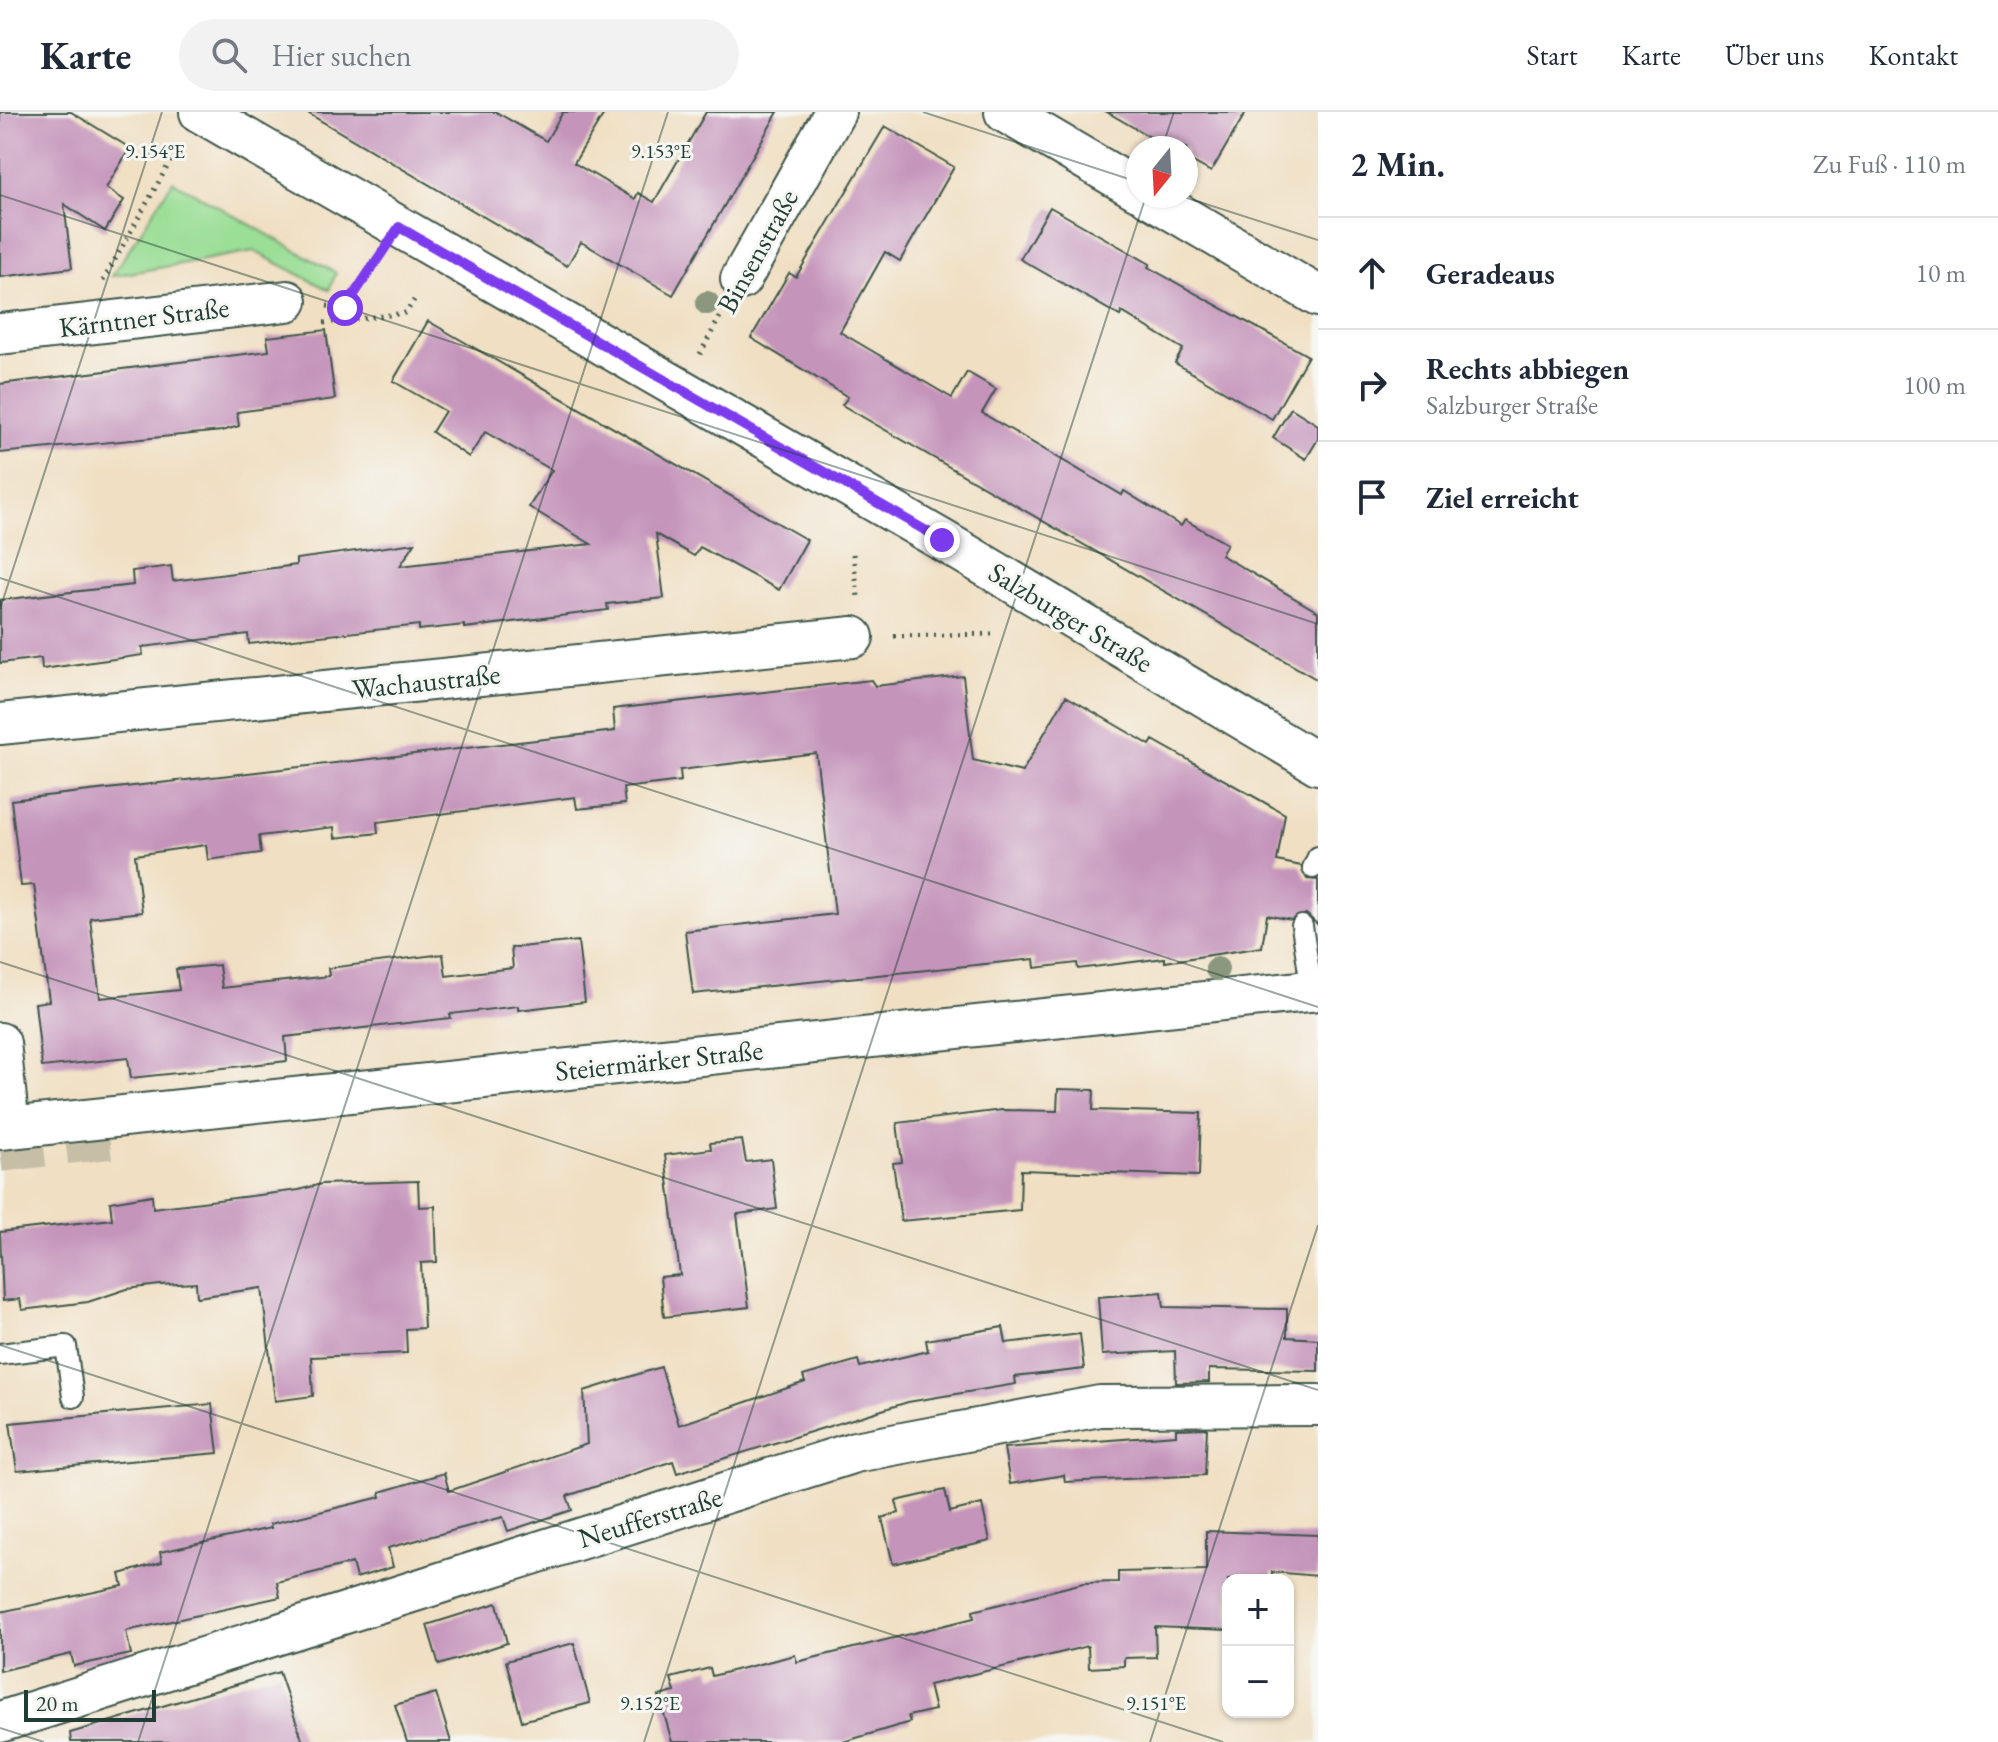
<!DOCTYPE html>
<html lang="de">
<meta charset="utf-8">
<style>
body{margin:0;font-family:"EB Garamond",serif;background:#f2f2f3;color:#1f2937}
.controls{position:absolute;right:24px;bottom:24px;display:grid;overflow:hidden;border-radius:16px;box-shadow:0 2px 6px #0004}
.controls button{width:72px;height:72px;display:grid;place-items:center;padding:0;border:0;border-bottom:2px solid #e0e1e3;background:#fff;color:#1f2937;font:40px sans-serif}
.compass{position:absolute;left:1126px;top:24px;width:72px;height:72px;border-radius:50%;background:#fff;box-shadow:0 2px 6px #0004;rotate:198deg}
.scale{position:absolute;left:24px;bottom:20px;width:132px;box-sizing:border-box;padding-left:8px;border:4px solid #1f3d34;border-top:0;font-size:22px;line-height:28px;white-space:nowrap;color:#1f3d34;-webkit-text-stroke:6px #f6f6f2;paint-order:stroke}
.stop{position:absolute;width:24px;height:24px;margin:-18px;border:6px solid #7c3aed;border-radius:50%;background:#fff}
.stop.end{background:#7c3aed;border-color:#fff;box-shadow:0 2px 8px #0008}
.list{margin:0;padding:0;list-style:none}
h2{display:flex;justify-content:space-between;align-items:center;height:104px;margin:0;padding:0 32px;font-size:34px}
h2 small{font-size:26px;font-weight:400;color:#747a83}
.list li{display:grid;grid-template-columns:52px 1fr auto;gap:24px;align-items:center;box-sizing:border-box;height:112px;padding:0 32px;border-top:2px solid #e0e1e3}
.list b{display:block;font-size:30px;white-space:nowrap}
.list p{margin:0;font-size:26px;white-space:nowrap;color:#747a83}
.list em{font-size:26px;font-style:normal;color:#747a83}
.icon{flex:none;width:44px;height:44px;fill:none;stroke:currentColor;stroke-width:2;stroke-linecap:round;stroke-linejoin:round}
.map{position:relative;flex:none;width:1318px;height:1630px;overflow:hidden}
header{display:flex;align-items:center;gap:48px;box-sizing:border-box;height:112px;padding:0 40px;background:#fff;border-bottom:2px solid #e0e1e3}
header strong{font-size:38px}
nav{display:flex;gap:44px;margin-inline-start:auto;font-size:28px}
.search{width:560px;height:72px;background:#f2f2f3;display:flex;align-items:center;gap:20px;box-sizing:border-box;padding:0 28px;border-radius:44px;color:#747a83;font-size:30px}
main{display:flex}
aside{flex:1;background:#fff}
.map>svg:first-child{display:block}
</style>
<header>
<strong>Karte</strong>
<div class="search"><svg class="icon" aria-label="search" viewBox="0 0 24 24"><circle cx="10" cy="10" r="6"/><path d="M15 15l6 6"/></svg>Hier suchen</div>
<nav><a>Start</a><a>Karte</a><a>Über uns</a><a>Kontakt</a></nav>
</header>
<main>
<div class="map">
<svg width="1318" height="1630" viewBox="0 0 1318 1630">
<rect width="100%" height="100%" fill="#f6f6f2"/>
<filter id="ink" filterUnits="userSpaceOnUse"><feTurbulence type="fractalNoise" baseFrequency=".0125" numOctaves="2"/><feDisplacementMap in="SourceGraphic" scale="16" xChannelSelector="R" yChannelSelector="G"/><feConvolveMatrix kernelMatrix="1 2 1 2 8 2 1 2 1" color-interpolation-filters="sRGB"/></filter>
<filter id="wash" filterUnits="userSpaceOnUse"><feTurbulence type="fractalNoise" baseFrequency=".006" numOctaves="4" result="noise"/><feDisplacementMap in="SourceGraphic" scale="32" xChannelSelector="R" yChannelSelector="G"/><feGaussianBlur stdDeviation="1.8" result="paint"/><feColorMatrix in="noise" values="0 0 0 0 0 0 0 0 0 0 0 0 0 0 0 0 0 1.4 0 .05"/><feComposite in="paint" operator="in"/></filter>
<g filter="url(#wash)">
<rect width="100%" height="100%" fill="#f0dfc2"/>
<polygon fill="#9bde96" stroke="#5d8e65" stroke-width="2" points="173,69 336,161 329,178 254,139 112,164"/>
<g id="blocks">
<g fill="#c594bb">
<polygon points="0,0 71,0 130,36 106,76 124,88 105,119 64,92 72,156 0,165"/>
<polygon points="306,0 496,0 546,29 563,0 605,0 574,51 635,87 638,81 654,90 706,0 778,0 673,183 581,130 567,154"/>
<polygon points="1107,0 1246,0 1211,60 1186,46 1186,36 1169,36"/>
<polygon points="885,14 954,55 900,149 885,140 840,220 952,286 967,260 996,277 982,301 1122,383 1124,379 1181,414 1185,408 1227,432 1221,443 1318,500 1318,568 842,293 848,285 751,226 789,161 796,165"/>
<polygon points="1050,95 1150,152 1148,155 1308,244 1272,307 1175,251 1183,237 1122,200 1120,204 1020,147"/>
<polygon points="428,209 807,428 779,478 700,435 694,444 656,422 664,486 607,492 608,498 464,516 464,513 419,518 419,513 249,532 248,522 142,535 143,543 42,557 41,546 0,551 0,488 133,473 132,459 171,454 173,469 296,453 296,447 415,431 400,454 591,432 529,395 552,358 485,320 469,345 432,320 445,299 393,269"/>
<polygon points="326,218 335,287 237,300 239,314 222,319 0,341 0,272 269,239 267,225"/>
<polygon points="1291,296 1318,313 1318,327 1306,347 1273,326"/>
<polygon points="963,564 973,648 1022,660 1066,584 1150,633 1153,628 1285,702 1277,749 1301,754 1307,767 1318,768 1318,813 1306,802 1291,808 1267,803 1262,835 1165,850 1165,846 1078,857 1077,851 1035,856 1034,847 693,882 685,819 835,802 816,641 680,658 681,669 623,676 625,692 577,697 575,685 377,710 378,721 335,726 334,715 259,724 261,741 208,748 206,733 135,743 142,800 90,806 100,886 179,878 176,857 219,853 222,876 329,864 328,856 443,842 446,864 513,856 511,836 578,829 585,890 518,898 518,894 450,902 451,906 285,925 287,949 131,966 128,946 42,955 35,891 49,889 34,773 21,774 11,688 615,619 613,597 871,568 875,574"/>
<polygon points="1058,977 1094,978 1093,998 1201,1001 1199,1064 1021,1058 1020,1098 901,1109 893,1051 902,1050 897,1011 1002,998 1057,999"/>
<polygon points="742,1028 746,1050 771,1047 777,1097 737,1102 749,1195 664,1205 660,1165 680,1163 665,1043 711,1037 710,1031"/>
<polygon points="418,1069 419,1095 435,1094 437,1150 421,1151 424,1216 406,1217 407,1241 311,1245 313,1284 275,1289 262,1176 197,1185 196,1171 160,1173 127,1177 88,1190 22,1198 20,1187 3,1189 0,1120 112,1107 110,1090 152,1083 153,1096 299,1078 321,1072"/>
<polygon points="1162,1180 1164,1195 1287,1197 1287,1225 1318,1227 1318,1259 1209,1257 1209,1270 1176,1271 1175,1239 1102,1243 1098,1185"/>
<polygon points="1003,1215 1006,1231 1080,1222 1084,1257 1015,1265 1016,1272 908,1290 677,1361 673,1349 567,1384 572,1398 508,1419 503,1405 388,1436 393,1455 356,1466 352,1451 277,1470 280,1485 126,1519 131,1542 74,1554 71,1542 0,1559 0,1500 123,1474 120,1462 162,1450 160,1440 271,1416 270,1412 381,1385 380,1380 444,1361 449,1379 587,1332 584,1279 661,1255 679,1313 805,1270 803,1264 858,1248 860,1255 928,1239 926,1228"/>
<polygon points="212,1292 218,1341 17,1359 10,1311"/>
<polygon points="1207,1316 1205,1363 1065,1370 1064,1363 1010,1372 1004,1336 1176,1323 1176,1317"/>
<polygon points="945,1378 950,1400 982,1392 990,1429 893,1452 882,1406 899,1401 896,1389"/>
<polygon points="1206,1419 1318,1423 1318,1464 1272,1460 1272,1468 1228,1468 1228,1518 1155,1515 1156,1545 1124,1546 1124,1554 1089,1556 1088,1534 929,1573 935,1598 908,1604 910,1610 843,1630 672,1630 659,1584 675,1580 671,1566 710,1556 712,1564 795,1543 797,1550 974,1506 973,1499 1083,1471 1118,1470 1118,1460 1206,1458"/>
<polygon points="497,1491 507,1531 439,1553 427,1513"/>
<polygon points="574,1531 590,1591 522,1609 506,1549"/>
<polygon points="279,1560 303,1630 71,1630 70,1621"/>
<polygon points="436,1581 451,1630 407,1630 395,1593"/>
</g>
</g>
</g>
<g filter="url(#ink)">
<use href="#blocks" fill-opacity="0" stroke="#3e5549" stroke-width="2"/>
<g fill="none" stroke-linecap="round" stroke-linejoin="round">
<polyline stroke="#c6bfa6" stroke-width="44" stroke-dasharray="44 22" stroke-linecap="butt" points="0,1038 117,1024"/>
<g stroke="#3e5549" stroke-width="24">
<g id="service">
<polyline points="1313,756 1318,745"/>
<polyline points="1302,814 1312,880"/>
<polyline points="0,1242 66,1234 73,1285"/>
</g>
</g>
<g stroke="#3e5549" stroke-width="44">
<g id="minor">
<polyline points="200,0 942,428 1318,652"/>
<polyline points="1005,0 1138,78"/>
<polyline points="1148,84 1318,184"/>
<polyline points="741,167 835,0"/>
<polyline points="0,222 287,189"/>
<polyline points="0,612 853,525"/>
<polyline points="0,931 9,1015"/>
<polyline points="0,1017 1318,878"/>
<polyline points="0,1610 855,1340 1100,1294 1318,1293"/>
</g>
</g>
<g stroke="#3e5549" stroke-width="5" stroke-dasharray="2 6" stroke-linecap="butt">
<polyline points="103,169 171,48"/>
<polyline points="327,194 345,196 376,149"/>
<polyline points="324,211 406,201 414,188"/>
<polyline points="700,242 722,201"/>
<polyline points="853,442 858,485"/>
<polyline points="894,524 993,522"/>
</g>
<use href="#service" stroke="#fff" stroke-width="20"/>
<use href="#minor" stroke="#fff" stroke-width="40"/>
</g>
<g fill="#8b987f">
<circle cx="707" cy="191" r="12"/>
<circle cx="1217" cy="857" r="12"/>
</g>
</g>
<g fill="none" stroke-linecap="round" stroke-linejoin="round" filter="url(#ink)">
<polyline stroke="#7c3aed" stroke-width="10" points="345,196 399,115 942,428"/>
</g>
<path fill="none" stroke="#1f3d34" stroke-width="2" stroke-opacity="0.45" d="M 923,0 L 1138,70M 1162,36 L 1174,0M 0,83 L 1318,512M 1181,84 L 1318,128M 0,466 L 1318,895M 0,497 L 162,0M 0,850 L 1318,1278M 0,1233 L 1223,1630M 0,1616 L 44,1630M 138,1630 L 668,0M 644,1630 L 1146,84M 1150,1630 L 1318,1113"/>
<g text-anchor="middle" stroke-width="6" stroke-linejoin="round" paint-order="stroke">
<g font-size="28" fill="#1f3d34" stroke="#f6f6f2">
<text transform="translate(757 139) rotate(-61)" y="10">Binsenstraße</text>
<text transform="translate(144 205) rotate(-7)" y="10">Kärntner Straße</text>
<text transform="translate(1071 505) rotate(31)" y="10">Salzburger Straße</text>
<text transform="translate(426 569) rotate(-6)" y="10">Wachaustraße</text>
<text transform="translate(659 948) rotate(-6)" y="10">Steiermärker Straße</text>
<text transform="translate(650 1405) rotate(-17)" y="10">Neufferstraße</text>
</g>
</g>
<g font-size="20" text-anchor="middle" fill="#1f3d34" stroke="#f6f6f2" stroke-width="6" stroke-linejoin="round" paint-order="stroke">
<text x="155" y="46">9.154°E</text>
<text x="661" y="46">9.153°E</text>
<text x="650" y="1598">9.152°E</text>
<text x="1156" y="1598">9.151°E</text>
</g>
</svg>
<div class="controls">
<button>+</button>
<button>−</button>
</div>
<svg class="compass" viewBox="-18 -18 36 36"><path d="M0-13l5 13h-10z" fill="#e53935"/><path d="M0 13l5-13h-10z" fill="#747a83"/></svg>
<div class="scale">20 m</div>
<div class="stop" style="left:345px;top:196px"></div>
<div class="stop end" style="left:942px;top:428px"></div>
</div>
<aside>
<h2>2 Min.<small>Zu Fuß · 110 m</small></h2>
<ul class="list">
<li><svg class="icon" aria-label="ahead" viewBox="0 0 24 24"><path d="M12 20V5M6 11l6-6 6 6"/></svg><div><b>Geradeaus</b></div><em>10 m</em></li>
<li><svg class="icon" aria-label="right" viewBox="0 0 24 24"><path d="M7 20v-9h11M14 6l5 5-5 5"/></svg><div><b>Rechts abbiegen</b><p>Salzburger Straße</p></div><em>100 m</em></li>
<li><svg class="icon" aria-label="arrive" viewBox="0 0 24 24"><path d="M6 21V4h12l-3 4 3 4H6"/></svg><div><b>Ziel erreicht</b></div></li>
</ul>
</aside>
</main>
